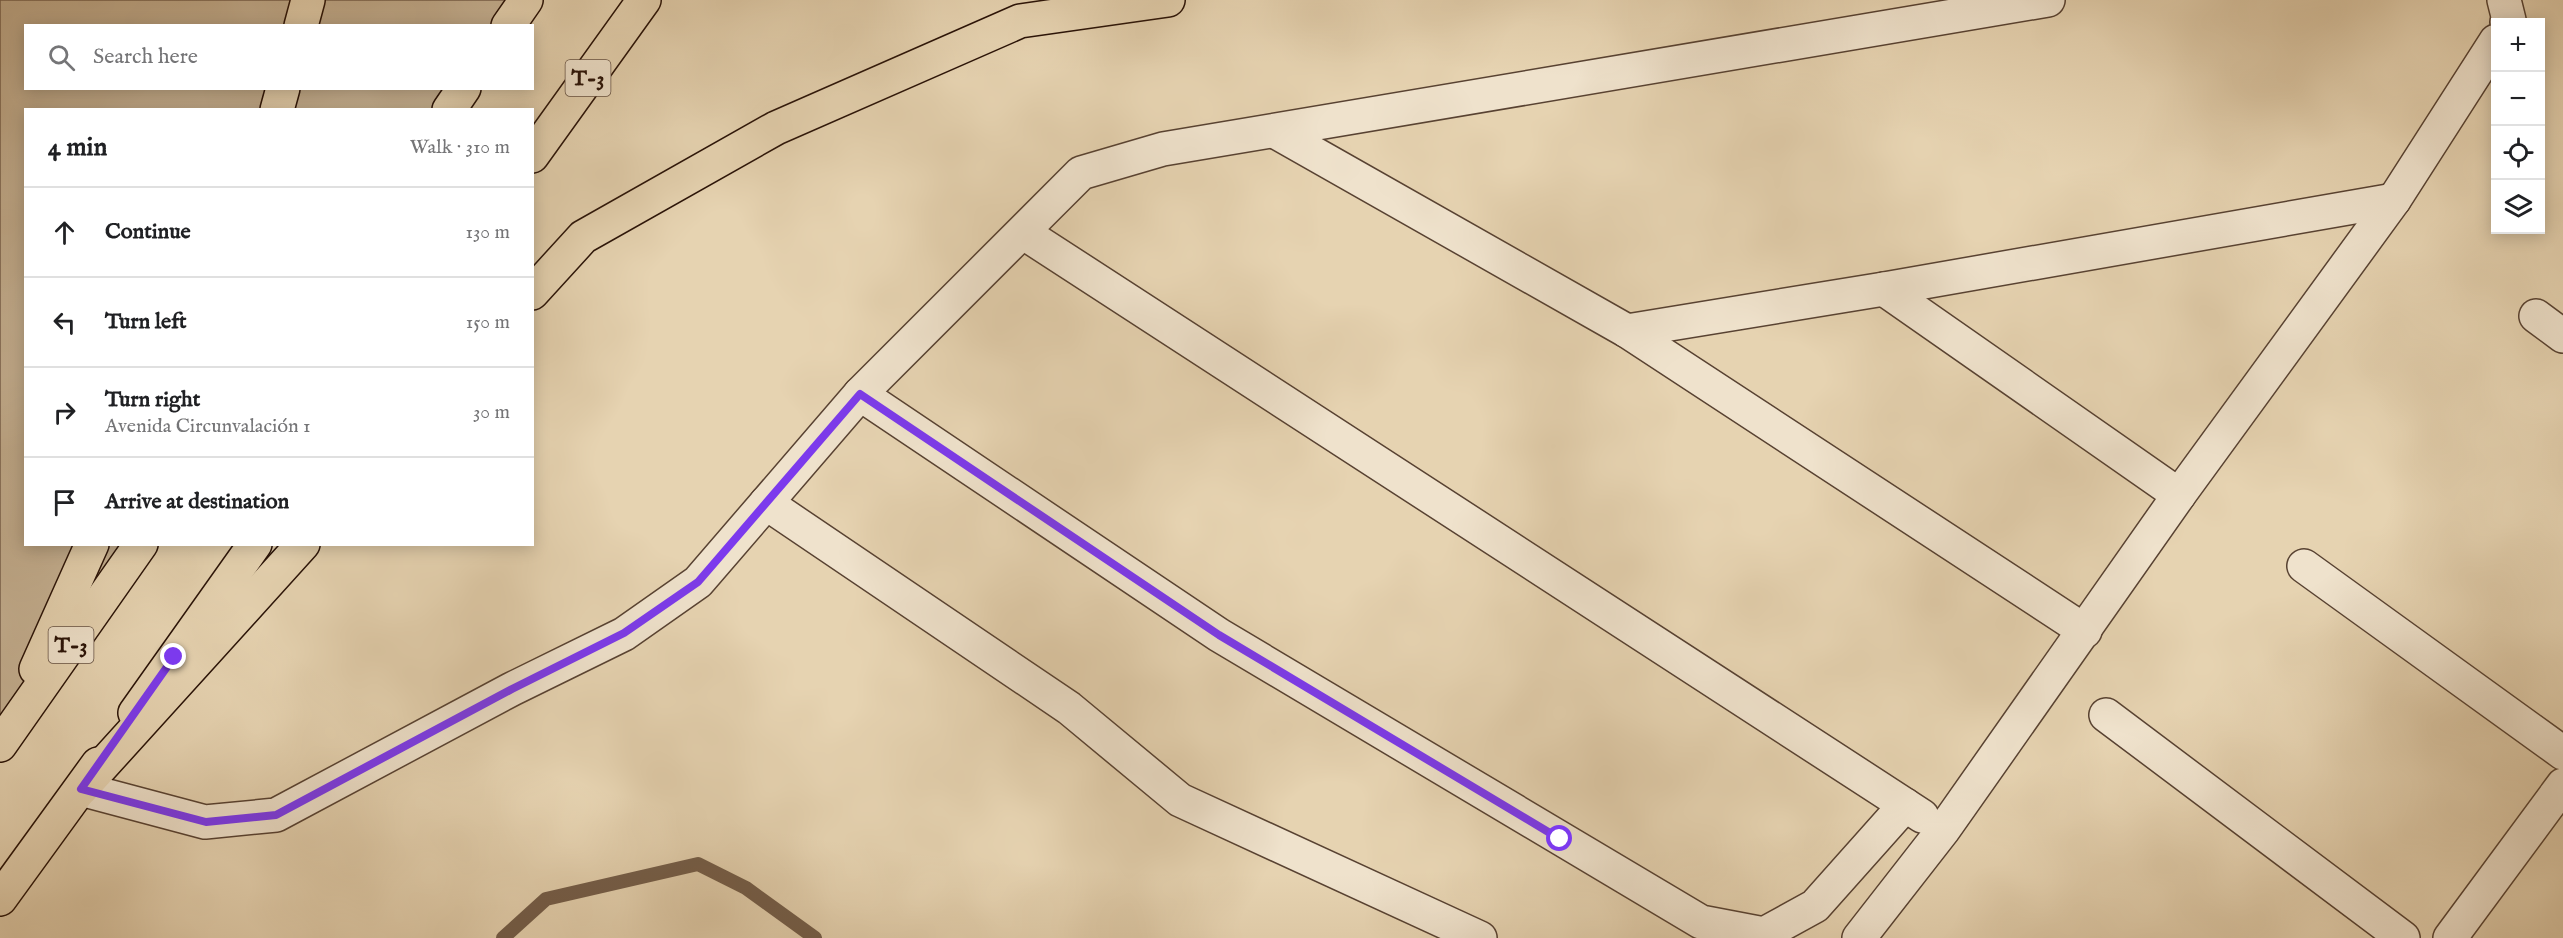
<!DOCTYPE html>
<meta charset="utf-8">
<style>
body{margin:0;font-family:"IM FELL English",serif;background:#f2f2f2;color:#202124}
.controls{position:absolute;right:18px;top:18px;display:grid;overflow:hidden;border-radius:0px;box-shadow:0 3px 15px #0003}
.controls button{width:54px;height:54px;display:grid;place-items:center;padding:0;border:0;border-bottom:2px solid #e0e0e0;background:#fff;color:#202124;font:30px sans-serif}
.stop{position:absolute;width:18px;height:18px;margin:-14px;border:4px solid #7c3aed;border-radius:50%;background:#fff}
.stop.end{background:#7c3aed;border-color:#fff;box-shadow:0 2px 6px #0008}
.list{margin:0;padding:0;list-style:none}
h2{display:flex;justify-content:space-between;align-items:center;height:78px;margin:0;padding:0 24px;font-size:26px}
h2 small{font-size:20px;font-weight:400;color:#757577}
.list li{display:grid;grid-template-columns:39px 1fr auto;gap:18px;align-items:center;box-sizing:border-box;height:90px;padding:0 24px;border-top:2px solid #e0e0e0}
.list b{display:block;font-size:22px;white-space:nowrap}
.list p{margin:0;font-size:20px;white-space:nowrap;color:#757577}
.list em{font-size:20px;font-style:normal;color:#757577}
.icon{flex:none;width:33px;height:33px;fill:none;stroke:currentColor;stroke-width:2;stroke-linecap:round;stroke-linejoin:round}
.map{position:relative;flex:none;width:2563px;height:938px;overflow:hidden}
.search{position:absolute;background:#fff;box-shadow:0 3px 15px #0003;left:24px;top:24px;width:510px;height:66px;display:flex;align-items:center;gap:15px;box-sizing:border-box;padding:0 21px;border-radius:0px;color:#757577;font-size:22px}
.panel{position:absolute;background:#fff;box-shadow:0 3px 15px #0003;left:24px;top:108px;width:510px;height:438px;border-radius:0px}
.map>svg:first-child{display:block}
</style>
<div class="map">
<svg width="2563" height="938" viewBox="0 0 2563 938">
<rect width="100%" height="100%" fill="#e6d3b1"/>
<filter id="stains"><feTurbulence type="fractalNoise" baseFrequency=".00333" numOctaves="4"/><feColorMatrix values="0 0 0 0 .2 0 0 0 0 .09 0 0 0 0 .02 0 0 0 .5 -.17"/></filter>
<radialGradient id="worn" r=".72"><stop offset=".6" stop-color="#630" stop-opacity="0"/><stop offset="1" stop-color="#630" stop-opacity=".3"/></radialGradient>
<polygon fill="#c6b294" stroke="#78624e" stroke-width="1.5" points="0,0 526,0 508,25 26,26 26,88 464,89 449,109 26,110 26,544 141,545 0,745"/>
<g fill="none" stroke-linecap="round" stroke-linejoin="round">
<polyline stroke="#745e4a" stroke-width="14" points="503,938 546,899 698,864 746,888 815,938"/>
<g stroke="#584232" stroke-width="36">
<g id="minor">
<polyline points="2504,0 2509,20 2507,22"/>
<polyline points="1276,132 1627,331 2085,631"/>
<polyline points="1024,233 1922,816"/>
<polyline points="1884,289 2179,495"/>
<polyline points="2536,316 2563,336"/>
<polyline points="1627,331 1884,289 2394,200"/>
<polyline points="860,394 1219,635 1701,922 1764,934 1815,906 1905,805"/>
<polyline points="766,503 1069,708 1180,800 1480,938"/>
<polyline points="2304,566 2563,753"/>
<polyline points="2106,715 2403,938"/>
<polyline points="81,789 205,822 276,815 512,689 624,634 698,582 860,394 1081,173 1163,149 2048,0"/>
<polyline points="1859,938 1944,829 2179,495 2394,200 2496,41"/>
<polyline points="2450,938 2563,785"/>
</g>
</g>
<g stroke="#291207" stroke-width="36">
<g id="major">
<polyline points="301,26 308,0"/>
<polyline points="508,26 526,0"/>
<polyline points="277,110 283,88"/>
<polyline points="449,110 464,88"/>
<polyline points="532,156 644,0"/>
<polyline points="36,669 92,544"/>
<polyline points="135,713 255,544"/>
<polyline points="0,745 141,544"/>
<polyline points="0,899 98,764"/>
</g>
</g>
<g stroke="#291207" stroke-width="36">
<g id="highway">
<polyline points="532,293 583,237 776,128 1020,21 1168,0"/>
<polyline points="81,789 303,544"/>
</g>
</g>
<use href="#minor" stroke="#efe2cc" stroke-width="33"/>
<use href="#major" stroke="#e6d3b1" stroke-width="33"/>
<use href="#highway" stroke="#e6d3b1" stroke-width="33"/>
</g>
<g fill="none" stroke-linecap="round" stroke-linejoin="round">
<polyline stroke="#7c3aed" stroke-width="8" points="174,657 81,789 206,822 276,815 512,689 624,633 698,582 860,394 1219,635 1560,839"/>
</g>
<g text-anchor="middle" stroke-width="4.5" stroke-linejoin="round" paint-order="stroke">
<g fill="#efe2cc" stroke="#645042" stroke-width="1.5">
<rect x="565.5" y="60" width="45" height="36" rx="4.5"/>
<rect x="48.5" y="627" width="45" height="36" rx="4.5"/>
</g>
<g font-size="21" font-weight="bold" fill="#291207">
<text x="588" y="85">T-3</text>
<text x="71" y="652">T-3</text>
</g>
</g>
<rect width="100%" height="100%" filter="url(#stains)"/>
<rect width="100%" height="100%" fill="url(#worn)"/>
</svg>
<div class="controls">
<button>+</button>
<button>−</button>
<button><svg class="icon" aria-label="locate" viewBox="0 0 24 24"><circle cx="12" cy="12" r="6"/><path d="M12 2v4M12 18v4M2 12h4M18 12h4"/></svg></button>
<button><svg class="icon" aria-label="layers" viewBox="0 0 24 24"><path d="M12 4l9 5-9 5-9-5zM3 14l9 5 9-5"/></svg></button>
</div>
<div class="stop" style="left:1560px;top:839px"></div>
<div class="stop end" style="left:174px;top:657px"></div>
<div class="search"><svg class="icon" aria-label="search" viewBox="0 0 24 24"><circle cx="10" cy="10" r="6"/><path d="M15 15l6 6"/></svg>Search here</div>
<section class="panel">
<h2>4 min<small>Walk · 310 m</small></h2>
<ul class="list">
<li><svg class="icon" aria-label="ahead" viewBox="0 0 24 24"><path d="M12 20V5M6 11l6-6 6 6"/></svg><div><b>Continue</b></div><em>130 m</em></li>
<li><svg class="icon" aria-label="left" viewBox="0 0 24 24"><path d="M17 20v-9H6M10 6l-5 5 5 5"/></svg><div><b>Turn left</b></div><em>150 m</em></li>
<li><svg class="icon" aria-label="right" viewBox="0 0 24 24"><path d="M7 20v-9h11M14 6l5 5-5 5"/></svg><div><b>Turn right</b><p>Avenida Circunvalación 1</p></div><em>30 m</em></li>
<li><svg class="icon" aria-label="arrive" viewBox="0 0 24 24"><path d="M6 21V4h12l-3 4 3 4H6"/></svg><div><b>Arrive at destination</b></div></li>
</ul>
</section>
</div>
